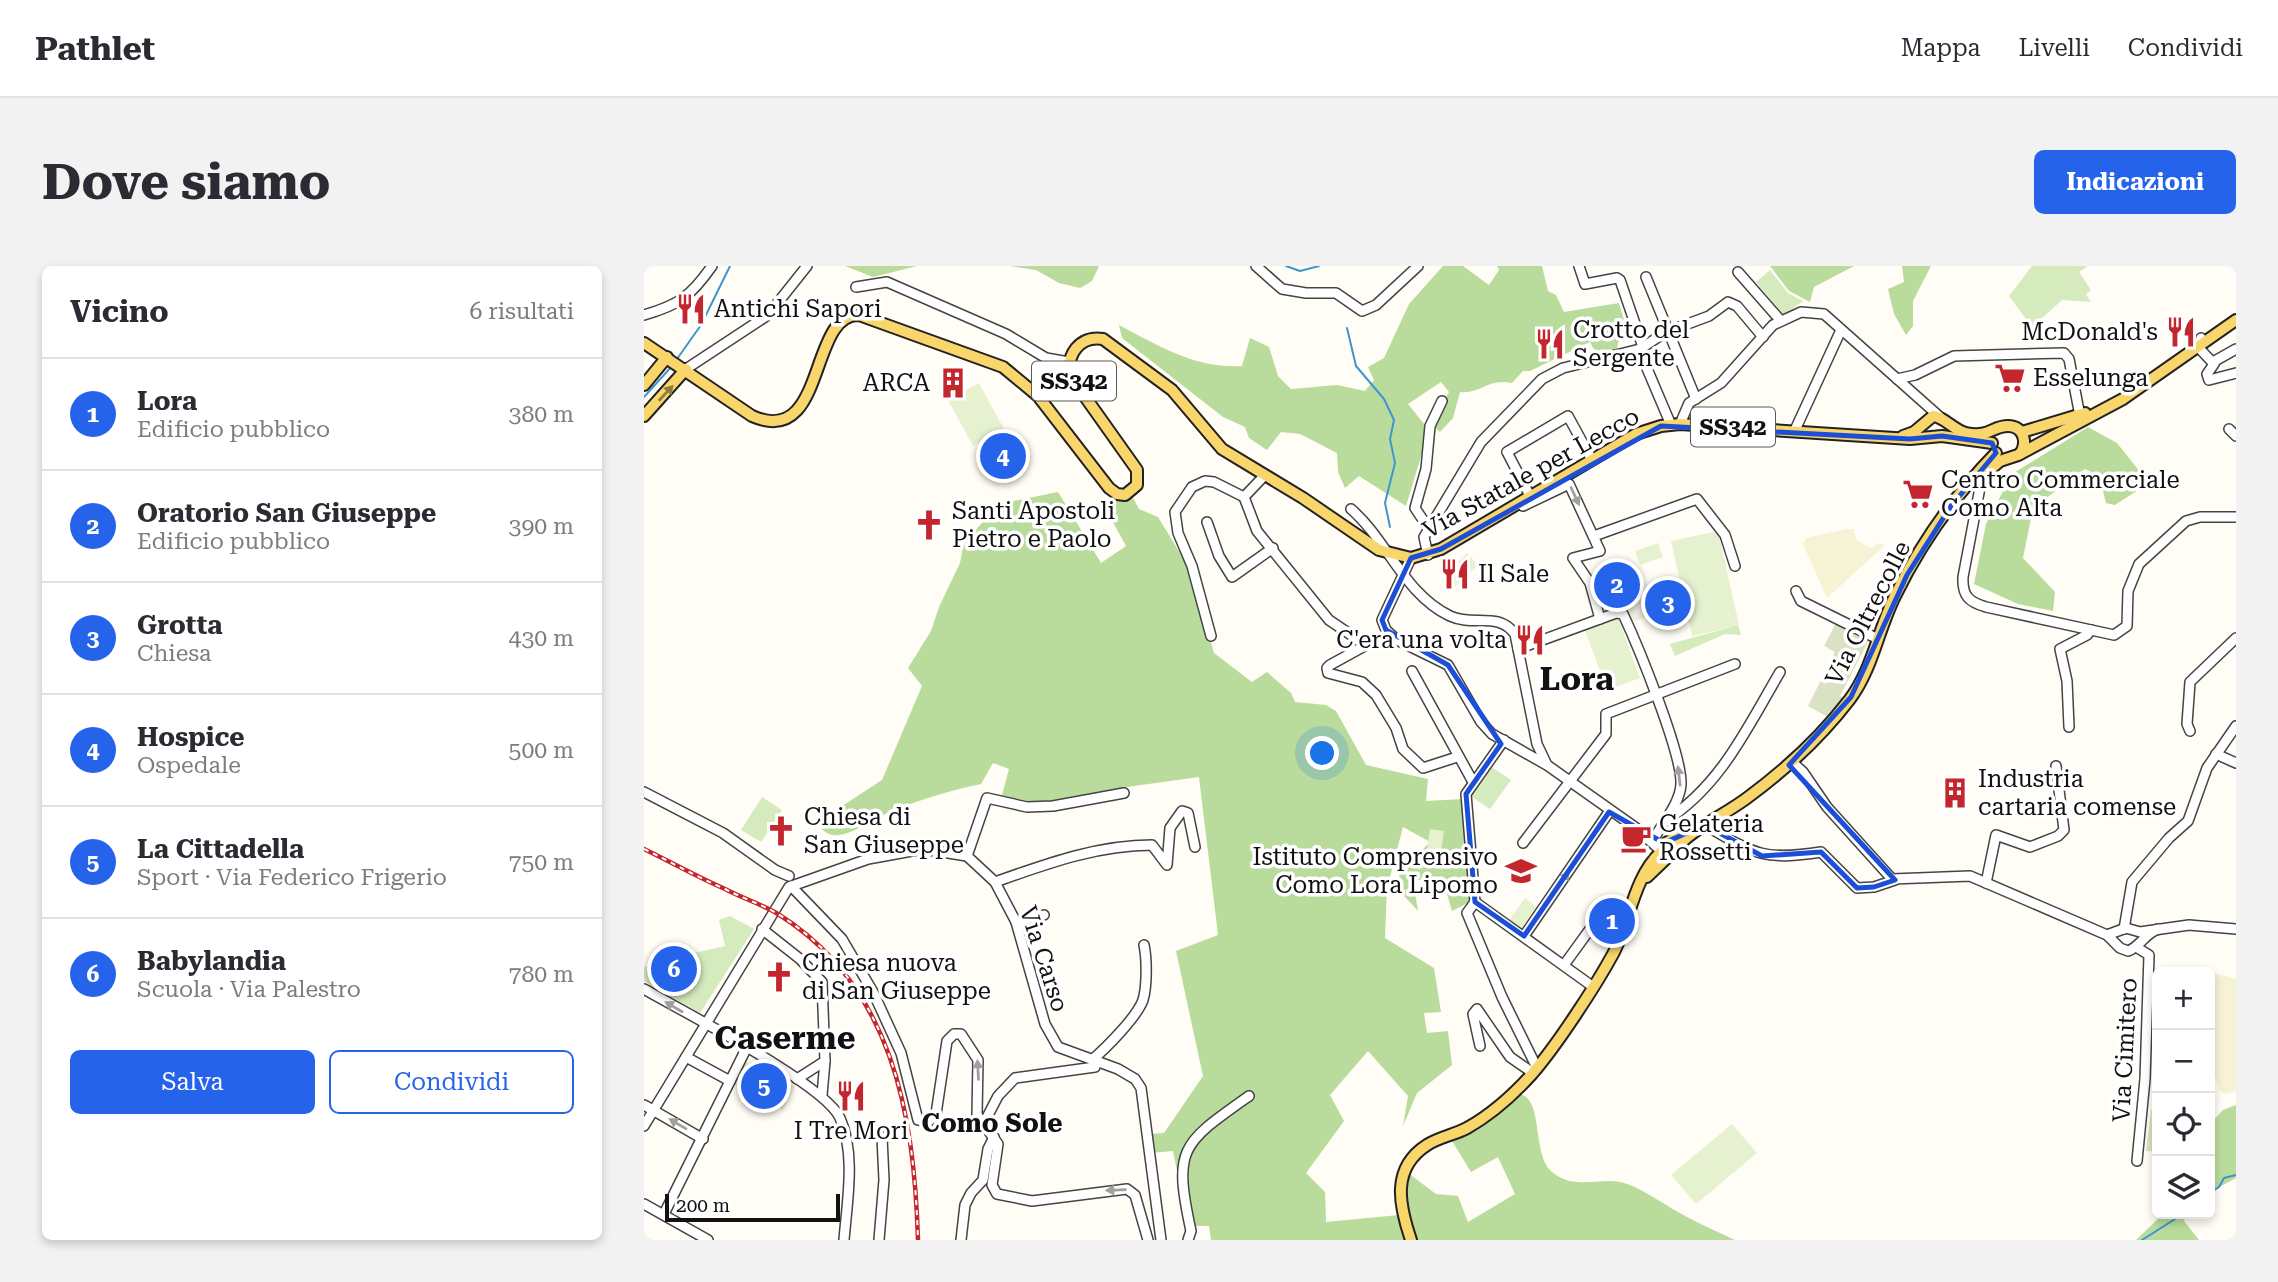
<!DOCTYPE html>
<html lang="it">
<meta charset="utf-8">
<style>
body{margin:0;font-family:"Roboto Serif",serif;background:#f2f2f3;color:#2b2b33}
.controls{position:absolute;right:21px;bottom:21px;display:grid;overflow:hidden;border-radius:10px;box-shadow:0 4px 10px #0003}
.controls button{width:63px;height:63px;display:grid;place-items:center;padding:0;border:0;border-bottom:2px solid #e1e1e2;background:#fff;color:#2b2b33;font:35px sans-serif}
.scale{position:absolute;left:21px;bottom:18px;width:175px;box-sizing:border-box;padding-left:7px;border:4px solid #111;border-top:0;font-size:19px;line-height:24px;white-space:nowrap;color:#111;-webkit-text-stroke:5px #fff;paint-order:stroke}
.you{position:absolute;left:679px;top:488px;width:24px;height:24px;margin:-18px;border:5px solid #fff;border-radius:50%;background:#1a73e8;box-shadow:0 0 0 10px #1a73e833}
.badge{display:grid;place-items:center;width:46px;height:46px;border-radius:50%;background:#2563eb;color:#fff;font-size:23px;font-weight:700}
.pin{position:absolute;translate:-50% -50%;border:4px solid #fff;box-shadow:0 2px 7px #0006}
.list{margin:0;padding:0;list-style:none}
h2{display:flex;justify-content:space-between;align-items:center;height:91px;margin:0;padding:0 28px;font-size:30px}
h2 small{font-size:23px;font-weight:400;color:#7c7c81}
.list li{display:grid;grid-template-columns:46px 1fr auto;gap:21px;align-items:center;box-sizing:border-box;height:112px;padding:0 28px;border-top:2px solid #e1e1e2}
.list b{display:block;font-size:26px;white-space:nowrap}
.list p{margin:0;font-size:23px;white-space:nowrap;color:#7c7c81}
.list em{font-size:23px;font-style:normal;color:#7c7c81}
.actions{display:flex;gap:14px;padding:21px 28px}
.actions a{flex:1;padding:16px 0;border:2px solid #2563eb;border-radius:10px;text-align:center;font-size:24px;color:#2563eb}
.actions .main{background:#2563eb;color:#fff}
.icon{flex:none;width:38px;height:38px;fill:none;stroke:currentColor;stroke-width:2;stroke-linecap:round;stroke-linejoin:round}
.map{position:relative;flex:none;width:1592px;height:974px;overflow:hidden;border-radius:10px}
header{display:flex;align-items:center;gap:42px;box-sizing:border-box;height:98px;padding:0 35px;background:#fff;border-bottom:2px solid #e1e1e2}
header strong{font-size:33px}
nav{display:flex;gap:38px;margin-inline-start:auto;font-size:24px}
.intro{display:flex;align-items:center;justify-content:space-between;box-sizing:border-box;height:168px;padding:0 42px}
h1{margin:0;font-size:49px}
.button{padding:18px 32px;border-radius:10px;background:#2563eb;color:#fff;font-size:24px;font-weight:700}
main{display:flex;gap:42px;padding:0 42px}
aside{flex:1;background:#fff;border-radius:10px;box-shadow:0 4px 10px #0003}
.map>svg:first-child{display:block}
</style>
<header>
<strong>Pathlet</strong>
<nav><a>Mappa</a><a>Livelli</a><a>Condividi</a></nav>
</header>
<div class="intro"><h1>Dove siamo</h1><a class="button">Indicazioni</a></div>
<main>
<aside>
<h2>Vicino<small>6 risultati</small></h2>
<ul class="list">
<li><span class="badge">1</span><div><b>Lora</b><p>Edificio pubblico</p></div><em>380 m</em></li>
<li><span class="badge">2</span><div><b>Oratorio San Giuseppe</b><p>Edificio pubblico</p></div><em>390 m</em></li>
<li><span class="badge">3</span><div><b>Grotta</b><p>Chiesa</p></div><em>430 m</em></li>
<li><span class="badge">4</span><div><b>Hospice</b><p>Ospedale</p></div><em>500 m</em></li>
<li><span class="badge">5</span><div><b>La Cittadella</b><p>Sport · Via Federico Frigerio</p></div><em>750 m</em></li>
<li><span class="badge">6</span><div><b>Babylandia</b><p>Scuola · Via Palestro</p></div><em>780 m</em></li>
</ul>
<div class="actions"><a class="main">Salva</a><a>Condividi</a></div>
</aside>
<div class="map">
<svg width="1592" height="974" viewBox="0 0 1592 974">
<rect width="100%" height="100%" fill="#fffdf5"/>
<g fill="#f6f3d4">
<polygon points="1202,263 1210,263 1212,273 1222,280 1229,282 1234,277 1241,279 1183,332 1159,278 1162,272"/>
<polygon points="1566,706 1592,713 1592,825 1582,828 1575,824 1572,812 1566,810"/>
</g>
<g fill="#d5ebbd">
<polygon points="1388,0 1444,0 1435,6 1447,24 1442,28 1447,36 1418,34 1388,61 1365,30"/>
<polygon points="1126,4 1144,27 1159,35 1140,49 1112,16"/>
<polygon points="1094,359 1097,369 1081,368 1031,390 1026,378"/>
<polygon points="843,498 867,514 846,543 822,527"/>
<polygon points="118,531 138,544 117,576 97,564"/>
<polygon points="86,650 110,663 56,747 0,715 0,701 13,697 18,714 45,707 41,689 81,680 75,654"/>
</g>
<g fill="#b9dc9c">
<polygon points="201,0 273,0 229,11"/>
<polygon points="366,0 455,0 448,15 436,22 415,17 392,4"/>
<path d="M 799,0 L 819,0 L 845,19 L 855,4 L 853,0 L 898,0 L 904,25 L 912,29 L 920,46 L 975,37 L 980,54 L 971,90 L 954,91 L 946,76 L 886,105 L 879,105 L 868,117 C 843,112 838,128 816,126 L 809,152 L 796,166 L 788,159 L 805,126 L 797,116 L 764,138 L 785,164 L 762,240 L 715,210 L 701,222 L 694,206 L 693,187 L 656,168 L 637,166 L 623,184 L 605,172 L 601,161 L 579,151 L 478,72 L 475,59 C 515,80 552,103 598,100 L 606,72 L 625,81 L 634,110 L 647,123 L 693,119 L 721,125 L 730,114 L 724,101 L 740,92 L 765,38 Z"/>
<polygon points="1126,0 1210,0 1170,21 1166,36 1145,25"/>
<polygon points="1258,0 1287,0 1269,35 1269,60 1262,69 1250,48 1244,23 1260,16"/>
<polygon points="1444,161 1473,177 1505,217 1471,239 1462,237 1455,210 1441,203 1389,242 1379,292 1411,326 1409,345 1374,338 1330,318 1342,258 1368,208"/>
<path d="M 414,226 L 457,297 L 482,280 L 459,238 L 488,230 L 495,243 L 514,251 L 547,305 L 570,387 L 608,416 L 623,406 L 647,427 L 651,436 L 682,439 L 692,445 L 722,499 L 784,513 L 782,535 L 820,533 L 828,635 L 808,645 L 799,614 L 769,614 L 774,645 L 752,621 L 763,584 L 773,589 L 786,576 L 759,561 L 743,622 L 741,672 L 790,702 L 797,746 L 780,747 L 783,767 L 804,765 L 808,799 L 773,827 L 759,860 L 764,830 L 724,785 L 686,829 L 700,855 L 662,907 L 681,926 L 682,956 L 755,949 L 760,904 L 792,928 L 814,930 L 824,956 L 871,928 L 854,891 L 827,906 L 805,870 L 862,829 C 904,816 885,885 907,905 C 931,926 956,910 980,917 C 994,921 1007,930 1019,937 C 1041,951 1067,963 1091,974 L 567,974 L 565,960 L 544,960 L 529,885 L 506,887 L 506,868 L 520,867 L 559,810 L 532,685 L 574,669 L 555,511 L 483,521 L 408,536 L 388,536 L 358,529 L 365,503 L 349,497 L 337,518 C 304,525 270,535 239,549 C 225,555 209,568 195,569 C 185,571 178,564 172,557 L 238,514 L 278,420 L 264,402 L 287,365 L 295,341 L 316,297 L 319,281 L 325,272 L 354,238 Z"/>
<polygon points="1592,839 1592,912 1566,926 1566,858 1579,844"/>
<polygon points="1519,948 1543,948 1540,955 1555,974 1492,974"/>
</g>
<g fill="#d9e3c4">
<polygon points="1192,357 1226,372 1196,430 1199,432 1184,451 1164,440 1191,386 1180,380"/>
<polygon points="1507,844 1513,845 1513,886 1502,885"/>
</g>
<g fill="#e6f2cf">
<polygon points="335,117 360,163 329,180 304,134"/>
<polygon points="1074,265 1095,359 1048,370 1027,275"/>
<polygon points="1014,277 1019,291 996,299 991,285"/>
<polygon points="823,287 834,299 811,320 801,309"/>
<polygon points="974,352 996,412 963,424 941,364"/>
<polygon points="786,563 800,565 796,593 782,591"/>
<polygon points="881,632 893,641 877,662 865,654"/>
<polygon points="101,796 151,820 139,844 90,819"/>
<polygon points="1088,858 1113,887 1052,938 1027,909"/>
</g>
<polygon fill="#f1ede2" points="1007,321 1006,329 997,333 1000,341 1013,339 1015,347 986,356 970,344 967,334"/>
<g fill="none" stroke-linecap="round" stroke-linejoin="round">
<g stroke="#3f96cf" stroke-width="2">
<polyline points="642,0 656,5 675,0"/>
<polyline points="703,62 712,100 740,133 750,154 746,173 751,197 741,237 746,261"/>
<polyline points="33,93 57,59 86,0"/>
<polyline points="0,131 28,100"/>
<polyline points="1566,927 1575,921 1580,912 1592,909"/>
<polyline points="1498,974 1539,948"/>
</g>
<g stroke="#444" stroke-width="12">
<g id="minor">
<polyline points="612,0 638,23 662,27 692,27 718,45 732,39 774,0"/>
<polyline points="935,0 941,18 973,12 976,14 999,81 996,86 1027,159"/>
<polyline points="1094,6 1137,55"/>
<polyline points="1002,11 1052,133"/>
<polyline points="212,21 243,16 362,68 402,92 425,96"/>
<path d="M 0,49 C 35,39 47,30 68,0"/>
<polyline points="1557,72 1554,81 1570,98 1563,108 1565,114 1592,107"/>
<polyline points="1569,96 1592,83"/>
<polyline points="42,103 124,49 163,0"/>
<polyline points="1253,113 1271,109 1310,90 1420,87 1425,93 1436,150"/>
<polyline points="1036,158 1045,137 1077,117 1129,59 1157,46 1180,48 1296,151"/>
<polyline points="1585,163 1592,170"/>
<polyline points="1151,164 1197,64"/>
<polyline points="621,209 600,231 613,265 685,354 716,375 753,374 804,399 837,456 848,468 901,498"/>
<path d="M 1338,211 L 1319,311 C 1318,330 1325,336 1342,341 L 1470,369 L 1483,360 L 1484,325 L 1495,298 L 1542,255 L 1556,251 L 1592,251"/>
<polyline points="886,230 863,186 924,150 948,194"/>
<polyline points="879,240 925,218 956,285 929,292 946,317 956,353"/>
<path d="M 707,243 C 743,274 760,328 806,350 C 830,361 854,345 871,368 L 893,478 L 903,499 L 992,562 L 1016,584"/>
<polyline points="563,256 575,290 588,311 629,282"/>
<polyline points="785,263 771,242 782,203 786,160 798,135"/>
<polyline points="950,270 1053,233 1081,269 1091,300"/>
<polyline points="784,289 780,271 837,176 898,113 919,102 996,83 1022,66 1065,50 1084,36 1093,40 1119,71"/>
<polyline points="1152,325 1157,335 1234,373"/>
<polyline points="567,370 548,300 534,267 531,246 548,221 561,215 570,216 600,231"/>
<polyline points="753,374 742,364 738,354 767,292"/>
<polyline points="726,377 686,399 683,402 684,407 718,416 732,429 752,462 759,483 779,502 813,491"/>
<path d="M 874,383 L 972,347 L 979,348 C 994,380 1038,487 1037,518 C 1036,537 1020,555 1011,571"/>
<polyline points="768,405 829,516"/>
<polyline points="1425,461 1423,415 1416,383 1443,369 1447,364"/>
<polyline points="1546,465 1543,458 1546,416 1592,372"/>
<polyline points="1572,488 1592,497"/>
<path d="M 1148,496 L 1159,506 L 1183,541 L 1248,613 L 1326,610 L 1463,669 L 1476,682 L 1484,685 C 1496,681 1500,668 1514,663"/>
<polyline points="0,526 79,567 131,604 145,610"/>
<path d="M 1021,555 C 1077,520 1104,460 1136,406"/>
<path d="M 1061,559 C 1110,588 1119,595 1177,586 L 1213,622 L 1230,621 L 1251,614"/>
<polyline points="879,577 962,468 962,448 1091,398"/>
<polyline points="323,590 343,532 383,541 409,540 480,527"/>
<path d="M 351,616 C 402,598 453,579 508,579 L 523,599 L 526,562 L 538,545 L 544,547 L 551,581"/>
<polyline points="1342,617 1352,569 1386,581 1414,570 1420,564 1412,500"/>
<polyline points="147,620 198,673 229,726 257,787 274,854 285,855 292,848 303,775 310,768 317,768 334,794 333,849 354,878 348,919 353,928 388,935 483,923 491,929 504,974"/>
<polyline points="831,636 823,647 858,731 893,802"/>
<polyline points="831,636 822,528 860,474"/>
<polyline points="831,636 948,720"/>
<polyline points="372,656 400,649"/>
<polyline points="118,663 156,693 178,716 181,795 153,813"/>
<polyline points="1480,663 1488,616 1525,572 1544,555 1563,502 1592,460"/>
<polyline points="1463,669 1482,662 1496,666 1545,659 1592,663"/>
<polyline points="880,670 965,546"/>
<polyline points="1492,681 1505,689 1501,813 1493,895"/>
<polyline points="920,699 949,659"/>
<path d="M 0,723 C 38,745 182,819 196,852 C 212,888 203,936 200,974"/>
<polyline points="836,780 829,748 833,743 866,791 889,807"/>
<polyline points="42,791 86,815"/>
<path d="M 448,794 C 462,782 493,751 499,734 C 503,721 503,693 500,679"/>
<polyline points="178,829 181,795"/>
<polyline points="0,839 59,873"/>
<polyline points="340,857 354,830 371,812 451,801"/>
<polyline points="0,860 145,621 224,593 279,583 323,590 351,616 372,656 401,758 414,781 474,803 491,813 497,822 517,974"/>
<polyline points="0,938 64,974"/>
<polyline points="20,948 102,783"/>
<polyline points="235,974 240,914 238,871"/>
<polyline points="317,974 321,939 327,927 339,914 344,883 350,871"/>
<path d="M 544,974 L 547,965 C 529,882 537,878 605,830"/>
</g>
</g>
<g stroke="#222" stroke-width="14">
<g id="major">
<path d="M 0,77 L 108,150 C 183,183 164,47 215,49 L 359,101 L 394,130 L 465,222 L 473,228 L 481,229 L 493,219 L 493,204 L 427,111 C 421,89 436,69 459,73 L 528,124 L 578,183 L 659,232 L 735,284 L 767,292 L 797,283 L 992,168 L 1017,160 L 1036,158 L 1266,173 L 1298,170 L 1348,177"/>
<polyline points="0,119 23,91"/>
<polyline points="0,150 42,103"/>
<polyline points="1378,166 1441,147"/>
<path d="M 1259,170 L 1270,166 L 1289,150 C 1301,151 1309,164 1322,167 C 1345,172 1348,160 1364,160 C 1380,160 1384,177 1376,188"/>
<polyline points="1342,207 1356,195 1374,189 1479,133 1592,54"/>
<polyline points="1022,577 1052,561"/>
<path d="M 1029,585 C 1049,562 1079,550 1103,532 C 1141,504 1177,471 1206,433 C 1229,402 1234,364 1251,330 C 1276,279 1312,228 1352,187"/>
<polyline points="1003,611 1025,590"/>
<path d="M 767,974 C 755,939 747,902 783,879 C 795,871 810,869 823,862 C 848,848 869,829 888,808 C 913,779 951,721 969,688 C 986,656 989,612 1017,586"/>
</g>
</g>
<use href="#minor" stroke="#fff" stroke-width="9"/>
<use href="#major" stroke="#f9d66b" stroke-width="10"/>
<g stroke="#c4262e" stroke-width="4.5">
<path id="rail" d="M 0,583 C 27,596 53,611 81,623 C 98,632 117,638 134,648 C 249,720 270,848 274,974"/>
</g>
<use href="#rail" stroke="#fff" stroke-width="2" stroke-dasharray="5" stroke-linecap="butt"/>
</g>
<defs><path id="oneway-solid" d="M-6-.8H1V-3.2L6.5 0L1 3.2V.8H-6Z" transform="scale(1.75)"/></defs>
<use fill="#917d42" href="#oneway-solid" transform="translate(22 127) rotate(-47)"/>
<g fill="#a0a0a0">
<use href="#oneway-solid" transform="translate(931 230) rotate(65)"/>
<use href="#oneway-solid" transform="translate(1035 510) rotate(-97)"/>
<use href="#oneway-solid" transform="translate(919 614) rotate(-55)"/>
<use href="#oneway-solid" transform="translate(30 741) rotate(-150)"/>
<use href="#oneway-solid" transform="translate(334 804) rotate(-93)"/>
<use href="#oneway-solid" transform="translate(34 858) rotate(-149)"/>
<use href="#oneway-solid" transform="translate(472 924) rotate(178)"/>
</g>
<path fill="none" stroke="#1d4ed8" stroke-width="5" stroke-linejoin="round" d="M 1017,160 L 1266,173 L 1298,170 L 1348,177 L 1352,187 L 1307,240 L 1263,309 L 1207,431 L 1145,499 L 1251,614 L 1230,621 L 1213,622 L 1177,586 L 1118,590 L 1061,559 L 1020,577 L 965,546 L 880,670 L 831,636 L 822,528 L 857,478 L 804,399 L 742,364 L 738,354 L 767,292 L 797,283 Z"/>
<defs>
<g id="restaurant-bare" transform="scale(2.415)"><path d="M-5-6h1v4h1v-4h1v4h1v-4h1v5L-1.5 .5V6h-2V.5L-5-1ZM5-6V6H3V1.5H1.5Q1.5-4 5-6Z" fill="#c4262e" stroke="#fff" stroke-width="2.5" paint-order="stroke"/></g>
<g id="supermarket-bare" transform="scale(2.415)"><path d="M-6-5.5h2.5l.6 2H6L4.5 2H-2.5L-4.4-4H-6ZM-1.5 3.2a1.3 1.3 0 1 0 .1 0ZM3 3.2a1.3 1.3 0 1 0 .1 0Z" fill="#c4262e" stroke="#fff" stroke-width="2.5" paint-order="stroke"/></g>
<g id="building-bare" transform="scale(2.415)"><path d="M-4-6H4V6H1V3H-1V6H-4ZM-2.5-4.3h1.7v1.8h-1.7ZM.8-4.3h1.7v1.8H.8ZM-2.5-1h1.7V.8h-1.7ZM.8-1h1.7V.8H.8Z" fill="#c4262e" stroke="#fff" stroke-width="2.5" paint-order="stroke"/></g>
<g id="church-bare" transform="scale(2.415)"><path d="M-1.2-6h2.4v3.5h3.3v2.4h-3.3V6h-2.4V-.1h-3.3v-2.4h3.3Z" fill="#c4262e" stroke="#fff" stroke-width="2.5" paint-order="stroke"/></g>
<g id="cafe-bare" transform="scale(2.415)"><path d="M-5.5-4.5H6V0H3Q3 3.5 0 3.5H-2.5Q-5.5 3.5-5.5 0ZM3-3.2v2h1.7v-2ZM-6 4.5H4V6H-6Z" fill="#c4262e" stroke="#fff" stroke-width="2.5" paint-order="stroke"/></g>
<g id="school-bare" transform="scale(2.415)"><path d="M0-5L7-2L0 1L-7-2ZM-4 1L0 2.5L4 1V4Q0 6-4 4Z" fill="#c4262e" stroke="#fff" stroke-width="2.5" paint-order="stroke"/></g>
</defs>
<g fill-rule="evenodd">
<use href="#restaurant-bare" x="47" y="43"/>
<use href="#restaurant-bare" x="1537" y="66"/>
<use href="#restaurant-bare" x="906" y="78"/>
<use href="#supermarket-bare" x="1366" y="112"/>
<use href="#building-bare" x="309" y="117"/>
<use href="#supermarket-bare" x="1274" y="228"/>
<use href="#church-bare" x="285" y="259"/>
<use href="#restaurant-bare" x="811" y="308"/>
<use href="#restaurant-bare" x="886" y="374"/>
<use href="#building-bare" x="1311" y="527"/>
<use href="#church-bare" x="137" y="565"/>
<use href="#cafe-bare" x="992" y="572"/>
<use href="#school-bare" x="877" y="605"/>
<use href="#church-bare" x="135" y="711"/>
<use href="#restaurant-bare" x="207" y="830"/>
</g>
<g text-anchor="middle" stroke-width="7" stroke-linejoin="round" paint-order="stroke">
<g fill="#fff" stroke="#585858" stroke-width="2">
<rect x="388" y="95.5" width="84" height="39" rx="5"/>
<rect x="1047" y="141.5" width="84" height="39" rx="5"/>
</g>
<g font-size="23" font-weight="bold" fill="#111">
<text x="430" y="123">SS342</text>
<text x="1089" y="169">SS342</text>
</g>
<g font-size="24" fill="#111" stroke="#fff" text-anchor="start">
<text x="70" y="51">Antichi Sapori</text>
<text x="929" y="72">Crotto del<tspan x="929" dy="28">Sergente</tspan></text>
<text x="1514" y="74" text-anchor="end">McDonald's</text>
<text x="1389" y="120">Esselunga</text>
<text x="286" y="125" text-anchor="end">ARCA</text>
<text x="1297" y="222">Centro Commerciale<tspan x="1297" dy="28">Como Alta</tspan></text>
<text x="308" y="253">Santi Apostoli<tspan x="308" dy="28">Pietro e Paolo</tspan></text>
<text x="834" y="316">Il Sale</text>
<text x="863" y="382" text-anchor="end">C'era una volta</text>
<text x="1334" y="521">Industria<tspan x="1334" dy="28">cartaria comense</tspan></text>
<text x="160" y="559">Chiesa di<tspan x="160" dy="28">San Giuseppe</tspan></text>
<text x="1015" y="566">Gelateria<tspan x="1015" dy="28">Rossetti</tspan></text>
<text x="854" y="599" text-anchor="end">Istituto Comprensivo<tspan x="854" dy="28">Como Lora Lipomo</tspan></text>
<text x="158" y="705">Chiesa nuova<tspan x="158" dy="28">di San Giuseppe</tspan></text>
<text x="207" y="873" text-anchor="middle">I Tre Mori</text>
</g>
<g font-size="24" fill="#111" stroke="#fff">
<text transform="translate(887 207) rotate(-29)" y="8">Via Statale per Lecco</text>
<text transform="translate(1224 347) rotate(-63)" y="8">Via Oltrecolle</text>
<text transform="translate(400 693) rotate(72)" y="8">Via Carso</text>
<text transform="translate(1481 784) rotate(-87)" y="8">Via Cimitero</text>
</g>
<g font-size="26" font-weight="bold" fill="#111" stroke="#fff">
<text x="348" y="866">Como Sole</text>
</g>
<g font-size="32" font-weight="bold" fill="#111" stroke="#fff">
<text x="933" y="424">Lora</text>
<text x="141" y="783">Caserme</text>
</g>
</g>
</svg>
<div class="controls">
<button>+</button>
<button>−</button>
<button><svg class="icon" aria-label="locate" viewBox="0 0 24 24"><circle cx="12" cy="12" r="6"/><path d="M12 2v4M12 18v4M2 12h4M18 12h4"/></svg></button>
<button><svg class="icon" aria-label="layers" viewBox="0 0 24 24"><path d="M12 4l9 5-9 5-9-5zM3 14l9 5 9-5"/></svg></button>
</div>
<div class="scale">200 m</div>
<div class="you"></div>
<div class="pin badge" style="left:968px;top:655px">1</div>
<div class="pin badge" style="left:973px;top:319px">2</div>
<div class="pin badge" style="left:1024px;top:337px">3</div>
<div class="pin badge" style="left:359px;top:190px">4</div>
<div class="pin badge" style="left:120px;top:820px">5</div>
<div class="pin badge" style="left:30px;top:703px">6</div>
</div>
</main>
